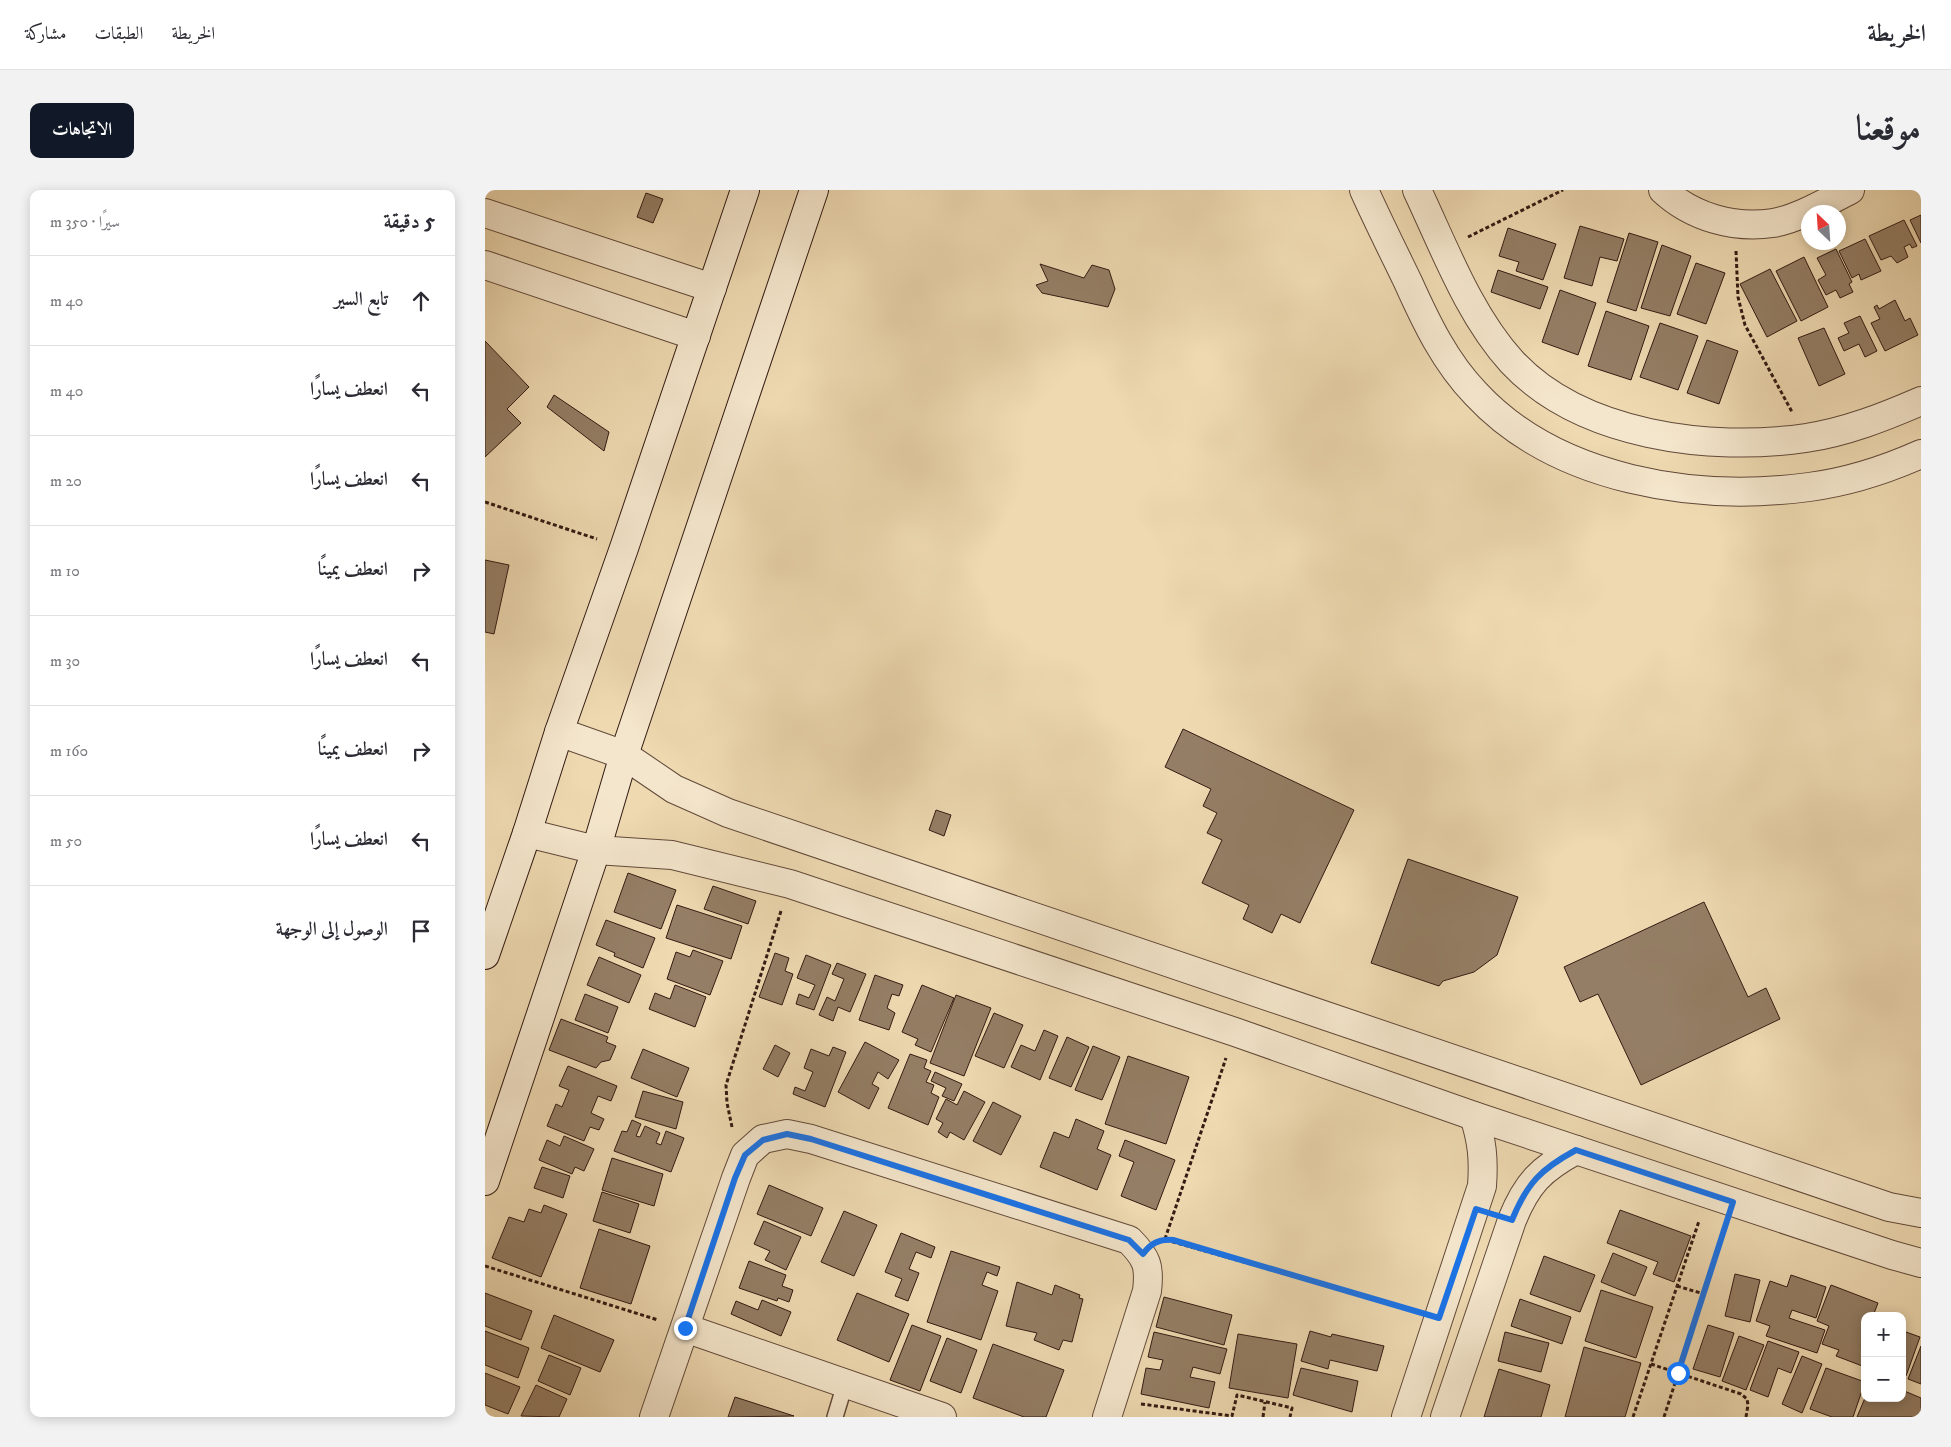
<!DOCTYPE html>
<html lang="ar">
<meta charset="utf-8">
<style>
body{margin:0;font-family:"IM FELL DW Pica",Amiri,serif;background:#f2f2f3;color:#2b2b33;direction:rtl}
.controls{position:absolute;right:15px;bottom:15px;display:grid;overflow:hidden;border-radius:10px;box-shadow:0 2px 12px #0003}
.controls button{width:45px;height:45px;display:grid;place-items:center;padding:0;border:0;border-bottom:1px solid #e1e1e2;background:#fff;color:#2b2b33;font:25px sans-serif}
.compass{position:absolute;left:1316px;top:15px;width:45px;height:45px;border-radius:50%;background:#fff;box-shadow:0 2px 12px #0003;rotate:335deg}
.stop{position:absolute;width:15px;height:15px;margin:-11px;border:4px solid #1a73e8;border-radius:50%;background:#fff}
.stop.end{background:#1a73e8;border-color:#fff;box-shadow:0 1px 5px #0008}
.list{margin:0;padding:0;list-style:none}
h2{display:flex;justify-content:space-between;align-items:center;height:65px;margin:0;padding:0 20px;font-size:21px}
h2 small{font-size:16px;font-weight:400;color:#7c7c81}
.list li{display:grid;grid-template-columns:32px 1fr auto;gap:15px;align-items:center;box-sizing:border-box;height:90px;padding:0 20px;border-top:1px solid #e1e1e2}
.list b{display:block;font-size:19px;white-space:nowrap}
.list em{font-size:16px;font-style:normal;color:#7c7c81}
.icon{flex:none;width:28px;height:28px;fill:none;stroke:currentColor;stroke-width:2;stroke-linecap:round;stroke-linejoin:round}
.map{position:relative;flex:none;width:1436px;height:1227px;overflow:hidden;direction:ltr;border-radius:10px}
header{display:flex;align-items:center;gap:30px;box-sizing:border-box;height:70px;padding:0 25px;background:#fff;border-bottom:1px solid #e1e1e2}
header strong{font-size:24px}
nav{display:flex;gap:28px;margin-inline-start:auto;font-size:18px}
.intro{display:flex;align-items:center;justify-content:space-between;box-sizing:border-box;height:120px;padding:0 30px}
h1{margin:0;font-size:35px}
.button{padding:12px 22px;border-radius:10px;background:#111827;color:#fff;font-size:18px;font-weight:700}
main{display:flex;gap:30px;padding:0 30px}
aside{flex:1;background:#fff;border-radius:10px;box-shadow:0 2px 12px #0003}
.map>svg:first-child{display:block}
</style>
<header>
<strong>الخريطة</strong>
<nav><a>الخريطة</a><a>الطبقات</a><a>مشاركة</a></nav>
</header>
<div class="intro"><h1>موقعنا</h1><a class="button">الاتجاهات</a></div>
<main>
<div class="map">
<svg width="1436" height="1227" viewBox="0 0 1436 1227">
<rect width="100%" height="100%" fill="#eed9b1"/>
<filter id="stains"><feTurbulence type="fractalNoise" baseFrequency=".004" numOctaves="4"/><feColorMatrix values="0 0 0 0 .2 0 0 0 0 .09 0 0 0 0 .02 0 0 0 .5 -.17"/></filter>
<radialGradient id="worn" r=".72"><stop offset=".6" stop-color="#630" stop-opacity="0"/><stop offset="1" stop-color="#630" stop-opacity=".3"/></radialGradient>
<g fill="#947e65" stroke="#331b13">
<polygon points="161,3 178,9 168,33 152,27"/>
<polygon points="1436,25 1436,53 1425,30"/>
<polygon points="1419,30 1432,56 1427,58 1425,54 1419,57 1423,67 1412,73 1406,66 1396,70 1384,46"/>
<polygon points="1095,36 1139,49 1132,71 1115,67 1107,96 1079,88"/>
<polygon points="1023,38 1071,54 1058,90 1031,81 1034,72 1014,66"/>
<polygon points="1144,43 1173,52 1151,121 1122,112"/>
<polygon points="1380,49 1396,81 1376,90 1374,84 1367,88 1354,61"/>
<polygon points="1177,55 1206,66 1185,126 1156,118"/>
<polygon points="1351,59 1367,92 1364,94 1368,102 1355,108 1351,100 1341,105 1333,90 1341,85 1332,68"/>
<polygon points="1319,67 1343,117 1316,131 1291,81"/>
<polygon points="1211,73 1240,83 1221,134 1192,124"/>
<polygon points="555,74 599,88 607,75 624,80 630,99 623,117 557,103 551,95 563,91"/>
<polygon points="1285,79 1312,131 1282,147 1255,94"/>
<polygon points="1013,80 1063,97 1055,119 1006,102"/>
<polygon points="1075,100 1111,113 1093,165 1057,152"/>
<polygon points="1410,110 1420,131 1425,128 1433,145 1400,161 1386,133 1395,129 1389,117 1392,115 1394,119"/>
<polygon points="1121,121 1164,136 1146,190 1103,176"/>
<polygon points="1375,126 1392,161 1380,167 1374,154 1359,161 1353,148 1364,143 1359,133"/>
<polygon points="1175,133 1213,146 1193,200 1155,187"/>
<polygon points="1339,138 1360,184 1334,196 1313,148"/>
<polygon points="1222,150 1253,161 1234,214 1202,203"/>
<polygon points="0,151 44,197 22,219 36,233 0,267"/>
<polygon points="69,205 124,242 119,261 62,217"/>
<polygon points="0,370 24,375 9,444 0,442"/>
<polygon points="698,539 869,620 815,733 796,724 787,743 758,729 764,715 717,693 737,650 722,643 732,623 718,616 726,599 680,577"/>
<polygon points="451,620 466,625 459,646 444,640"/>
<polygon points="923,669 1033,707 1012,765 989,782 958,791 954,796 886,773"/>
<polygon points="143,683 191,700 176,739 129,722"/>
<polygon points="228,696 271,711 263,734 219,719"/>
<polygon points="1219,712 1263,807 1281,798 1295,829 1156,895 1113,804 1095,812 1079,777"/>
<polygon points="192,715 257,736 246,769 181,748"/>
<polygon points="121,730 170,748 158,778 129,766 130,763 111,755"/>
<polygon points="208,760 238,771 225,805 182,789 191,762 205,767"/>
<polygon points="290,763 304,768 300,781 308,784 297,815 274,807"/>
<polygon points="321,765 346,775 329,820 311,814 314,804 324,808 330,795 312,788"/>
<polygon points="114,767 156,785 144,813 102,795"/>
<polygon points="352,773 381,784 365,822 353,817 348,831 334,825 342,807 350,811 359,789 347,784"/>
<polygon points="390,785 418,795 414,806 407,804 402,818 410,823 404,840 374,830"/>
<polygon points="190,795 221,807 210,837 164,819 170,803 185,809"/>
<polygon points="437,795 469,808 446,862 430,855 433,849 417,842"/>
<polygon points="100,804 133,817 123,843 90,830"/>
<polygon points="471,805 506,818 479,886 445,873"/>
<polygon points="509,823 538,835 519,878 490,866"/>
<polygon points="76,829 123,847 121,852 131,856 125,870 116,872 111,878 64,860"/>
<polygon points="559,840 573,846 555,890 526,877 536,855 550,861"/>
<polygon points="582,847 604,857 586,897 564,888"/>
<polygon points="380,852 414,870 403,889 393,882 387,894 394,898 384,919 353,902"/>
<polygon points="290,855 305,863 293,887 278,879"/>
<polygon points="608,856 635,867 617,910 590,900"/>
<polygon points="348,857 361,862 340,917 308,904 310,897 320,901 328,882 319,878 326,859 344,866"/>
<polygon points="158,859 204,878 192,907 146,888"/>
<polygon points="425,864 442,870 439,878 446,881 441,892 449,895 446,903 454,907 443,935 403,918"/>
<polygon points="643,866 704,887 681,954 620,934"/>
<polygon points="83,876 132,896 126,911 113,906 106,923 119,929 114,940 105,937 99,951 62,936 71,914 77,917 84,900 74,896"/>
<polygon points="450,882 477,894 469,911 457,906 461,898 446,891"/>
<polygon points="158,901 198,912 191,939 150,927"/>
<polygon points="479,901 500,912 479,950 465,942 462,948 453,942 458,933 451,929 461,909 472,915"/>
<polygon points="508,912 536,926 516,965 488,951"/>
<polygon points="591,929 619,941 612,959 626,965 612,1000 555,977 569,942 584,948"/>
<polygon points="147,930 156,934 151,946 155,947 160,936 175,943 171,953 176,955 181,941 199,948 186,982 129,961 137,941 142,942"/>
<polygon points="79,946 109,959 99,981 90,977 87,984 54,970 62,950 75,956"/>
<polygon points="640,950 690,970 671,1020 636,1006 649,972 634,966"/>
<polygon points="127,968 178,984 169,1016 117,1000"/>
<polygon points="57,977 85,986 78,1008 49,998"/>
<polygon points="284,995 338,1018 326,1046 272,1024"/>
<polygon points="117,1002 154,1014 145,1043 108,1031"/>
<polygon points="59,1015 82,1024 56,1087 7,1068 24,1027 39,1032 44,1019 56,1023"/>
<polygon points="1135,1020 1206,1046 1189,1092 1168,1084 1173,1072 1122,1053"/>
<polygon points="359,1021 392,1035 369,1086 336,1072"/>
<polygon points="279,1031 316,1047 301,1080 280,1070 285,1061 269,1054"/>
<polygon points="114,1039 165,1056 146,1114 95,1098"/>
<polygon points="416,1043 450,1057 446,1068 431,1062 424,1079 434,1083 423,1111 410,1106 417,1089 400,1082"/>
<polygon points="466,1061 515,1077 512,1086 502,1082 497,1095 513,1101 496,1150 442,1132"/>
<polygon points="1128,1063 1162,1077 1150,1106 1116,1092"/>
<polygon points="1059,1066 1110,1085 1095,1122 1045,1104"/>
<polygon points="264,1071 301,1085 297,1096 308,1100 304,1112 293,1108 292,1111 254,1098"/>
<polygon points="1250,1084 1275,1090 1265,1132 1240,1126"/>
<polygon points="1306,1085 1341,1097 1331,1128 1307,1120 1304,1128 1340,1140 1332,1163 1281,1146 1285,1136 1271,1131 1285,1091 1302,1097"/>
<polygon points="532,1092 567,1105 570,1095 595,1105 594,1108 598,1109 587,1152 578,1150 574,1160 549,1150 552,1143 521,1136"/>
<polygon points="1346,1095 1393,1113 1388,1126 1380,1126 1380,1146 1376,1156 1380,1157 1380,1177 1351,1166 1354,1160 1337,1154 1344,1136 1332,1131"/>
<polygon points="1116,1100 1168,1117 1151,1168 1100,1151"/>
<polygon points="0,1103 47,1121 36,1150 0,1136"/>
<polygon points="372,1103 424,1124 404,1172 352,1150"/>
<polygon points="679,1107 747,1125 739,1155 671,1137"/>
<polygon points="1035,1109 1086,1127 1077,1154 1026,1136"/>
<polygon points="277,1110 306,1122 296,1146 246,1124 251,1111 273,1120"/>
<polygon points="69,1125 129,1150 115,1182 56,1158"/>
<polygon points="427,1135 456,1146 435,1201 405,1190"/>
<polygon points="1223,1135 1249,1143 1235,1187 1208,1179"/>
<polygon points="0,1141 44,1158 33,1188 0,1175"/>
<polygon points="825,1141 846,1147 847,1144 899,1156 892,1181 845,1170 843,1179 816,1171"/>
<polygon points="669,1142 742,1159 735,1184 708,1177 705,1187 730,1192 724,1218 656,1204 661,1178 675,1180 678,1170 663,1167"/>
<polygon points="1020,1142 1064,1153 1056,1182 1013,1171"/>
<polygon points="1421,1142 1435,1147 1421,1186 1417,1185 1417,1153"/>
<polygon points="753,1144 812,1154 803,1208 744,1198"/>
<polygon points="1254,1146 1279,1155 1261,1200 1237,1191"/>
<polygon points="462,1148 492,1160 476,1203 445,1191"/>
<polygon points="1283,1151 1314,1162 1306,1183 1293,1178 1283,1207 1265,1200"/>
<polygon points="508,1154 579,1180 561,1227 539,1227 488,1208"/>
<polygon points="1436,1156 1436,1194 1423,1189"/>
<polygon points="1099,1157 1156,1173 1140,1227 1080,1227"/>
<polygon points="64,1165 96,1178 85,1205 53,1191"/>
<polygon points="1317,1166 1337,1174 1317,1223 1297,1214"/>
<polygon points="816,1178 873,1191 867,1222 808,1205"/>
<polygon points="1341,1178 1380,1192 1368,1227 1347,1227 1325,1219"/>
<polygon points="1014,1179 1065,1195 1056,1227 999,1227"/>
<polygon points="0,1183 35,1197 23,1224 0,1215"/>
<polygon points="51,1195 82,1209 74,1227 36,1226"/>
<polygon points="1417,1200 1436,1208 1436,1227 1372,1227 1380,1208 1417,1208"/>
<polygon points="250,1207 309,1226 243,1227"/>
</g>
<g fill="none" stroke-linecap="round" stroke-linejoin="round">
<g stroke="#624a3a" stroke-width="18">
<polyline id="lane" points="350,1227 360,1194"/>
</g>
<g stroke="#624a3a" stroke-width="30">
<g id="street">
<path d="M 879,0 C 893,31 908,61 923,92 C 941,132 960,172 991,204 C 1072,291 1211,312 1324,297 C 1363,292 1400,280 1436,264"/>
<path d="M 932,0 C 959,57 984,125 1027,172 C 1096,246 1225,262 1321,248 C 1361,242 1399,227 1436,211"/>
<path d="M 1178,0 C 1207,27 1249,39 1288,33 C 1313,29 1343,11 1365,0"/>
<polyline points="0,23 227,98"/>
<polyline points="0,75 211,146"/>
<polyline points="74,542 139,565 189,599 243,623 1404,1017 1436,1023"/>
<polyline points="42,643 111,660 187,665 305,694 750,842 989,926 1407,1065 1436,1073"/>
<polyline points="200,1138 457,1227"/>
<path d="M 169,1227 L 251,988 L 260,965 L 278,949 L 302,944 L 326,949 L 644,1050 C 662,1068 665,1076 662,1101 L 622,1227"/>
<path d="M 921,1227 L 997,996 C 999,969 997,951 989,926"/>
<path d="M 960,1227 L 1027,1030 C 1042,993 1056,979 1091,960"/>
</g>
</g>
<g stroke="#331b13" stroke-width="30">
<g id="secondary">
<polyline points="0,765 42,643 74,542 139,358 260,0"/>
<polyline points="0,991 111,660 139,565 329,0"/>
</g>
</g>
<g stroke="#331b13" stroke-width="3" stroke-dasharray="4 2.5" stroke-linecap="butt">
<polyline points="983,47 1078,0"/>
<polyline points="1251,61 1253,107 1260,135 1307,222"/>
<polyline points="0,312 112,349"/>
<polyline points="247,937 242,913 241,895 296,721"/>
<polyline points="680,1049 741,868"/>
<polyline points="681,1050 928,1120"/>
<polyline points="0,1076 173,1130"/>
<polyline points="1192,1096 1219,1104"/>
<polyline points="1166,1174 1256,1204 1262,1209 1263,1215 1261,1227"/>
<polyline points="656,1214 747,1226 752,1205 807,1218 805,1227"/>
<polyline points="778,1227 780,1212"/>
<polyline points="1148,1227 1214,1031"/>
<polyline points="1179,1227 1240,1039"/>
</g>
<use href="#lane" stroke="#f4e6cc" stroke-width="15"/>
<use href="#street" stroke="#f4e6cc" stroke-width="28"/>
<use href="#secondary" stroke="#f4e6cc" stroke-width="28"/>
</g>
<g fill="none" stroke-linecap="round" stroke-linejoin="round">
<path stroke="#1a73e8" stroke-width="6" d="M 200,1138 L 250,988 L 260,965 L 278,950 L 302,944 L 326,949 L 644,1050 L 658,1064 C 666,1053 674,1049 688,1050 L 954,1128 L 991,1019 L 1027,1030 C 1042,993 1056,979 1091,960 L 1248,1012 L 1193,1183"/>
</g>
<rect width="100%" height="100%" filter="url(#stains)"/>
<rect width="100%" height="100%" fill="url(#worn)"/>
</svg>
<div class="controls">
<button>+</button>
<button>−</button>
</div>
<svg class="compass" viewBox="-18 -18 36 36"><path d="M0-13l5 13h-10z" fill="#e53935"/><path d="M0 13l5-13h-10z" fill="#7c7c81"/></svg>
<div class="stop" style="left:1193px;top:1183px"></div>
<div class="stop end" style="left:200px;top:1138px"></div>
</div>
<aside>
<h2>5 دقيقة<small>سيرًا · 350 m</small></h2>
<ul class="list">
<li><svg class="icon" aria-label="ahead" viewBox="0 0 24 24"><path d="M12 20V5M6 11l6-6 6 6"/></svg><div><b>تابع السير</b></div><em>40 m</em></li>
<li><svg class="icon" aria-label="left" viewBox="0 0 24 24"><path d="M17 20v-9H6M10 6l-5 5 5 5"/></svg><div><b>انعطف يسارًا</b></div><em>40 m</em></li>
<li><svg class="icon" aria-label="left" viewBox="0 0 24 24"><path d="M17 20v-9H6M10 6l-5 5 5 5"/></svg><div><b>انعطف يسارًا</b></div><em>20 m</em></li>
<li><svg class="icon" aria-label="right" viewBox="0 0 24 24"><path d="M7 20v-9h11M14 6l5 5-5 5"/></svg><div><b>انعطف يمينًا</b></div><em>10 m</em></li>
<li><svg class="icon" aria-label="left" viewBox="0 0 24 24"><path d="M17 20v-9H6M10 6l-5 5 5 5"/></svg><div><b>انعطف يسارًا</b></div><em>30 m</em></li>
<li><svg class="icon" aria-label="right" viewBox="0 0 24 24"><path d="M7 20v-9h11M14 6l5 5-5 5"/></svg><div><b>انعطف يمينًا</b></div><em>160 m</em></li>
<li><svg class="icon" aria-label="left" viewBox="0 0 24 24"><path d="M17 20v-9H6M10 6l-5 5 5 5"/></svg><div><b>انعطف يسارًا</b></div><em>50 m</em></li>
<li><svg class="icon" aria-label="arrive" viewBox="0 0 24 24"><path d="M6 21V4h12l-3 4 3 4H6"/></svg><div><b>الوصول إلى الوجهة</b></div></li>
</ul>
</aside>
</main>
